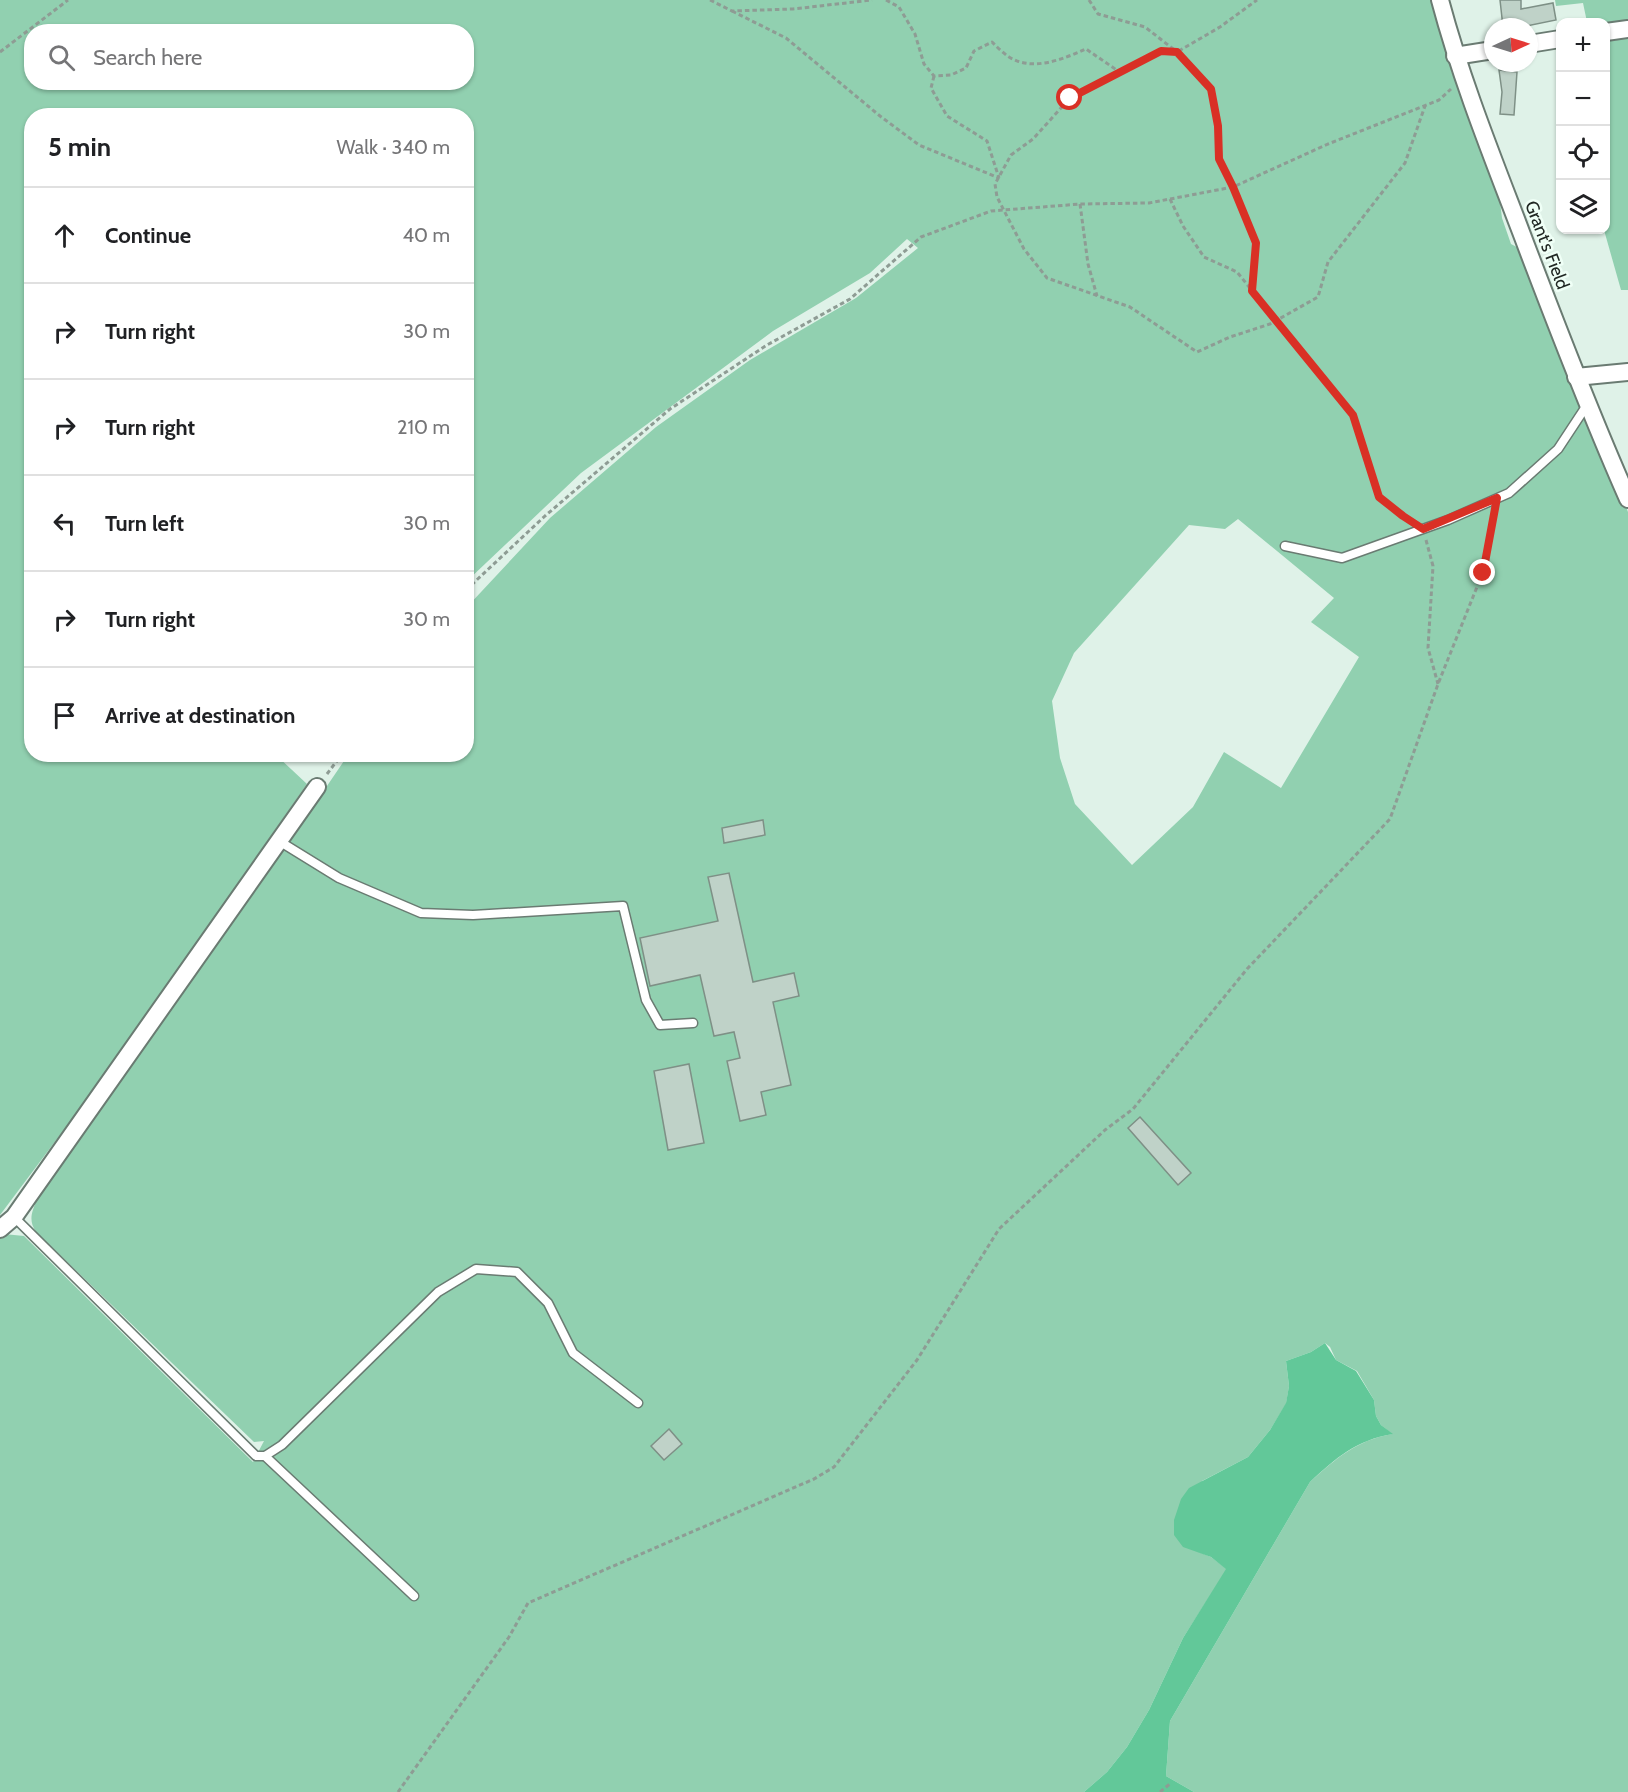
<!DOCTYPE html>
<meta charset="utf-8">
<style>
body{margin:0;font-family:Cabin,sans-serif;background:#f6f6f6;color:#202124}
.controls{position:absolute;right:18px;top:18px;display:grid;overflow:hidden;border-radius:12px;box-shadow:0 2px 4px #0004}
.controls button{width:54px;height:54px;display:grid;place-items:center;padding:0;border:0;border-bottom:2px solid #e0e0e0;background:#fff;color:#202124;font:30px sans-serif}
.compass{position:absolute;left:1484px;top:18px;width:54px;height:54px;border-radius:50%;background:#fff;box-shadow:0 2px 4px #0004;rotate:86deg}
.stop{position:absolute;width:18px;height:18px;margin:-14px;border:4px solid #d93025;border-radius:50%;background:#fff}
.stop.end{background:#d93025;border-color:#fff;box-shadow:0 2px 6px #0008}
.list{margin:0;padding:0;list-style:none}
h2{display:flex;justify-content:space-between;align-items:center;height:78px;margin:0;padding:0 24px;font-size:26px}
h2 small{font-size:20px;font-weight:400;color:#757577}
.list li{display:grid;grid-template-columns:39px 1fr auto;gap:18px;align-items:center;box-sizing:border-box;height:96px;padding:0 24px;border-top:2px solid #e0e0e0}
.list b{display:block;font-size:22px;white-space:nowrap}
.list em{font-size:20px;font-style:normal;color:#757577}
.icon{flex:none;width:33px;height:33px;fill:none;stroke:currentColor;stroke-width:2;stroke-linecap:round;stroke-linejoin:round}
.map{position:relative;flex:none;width:1628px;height:1792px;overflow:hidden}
.search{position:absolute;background:#fff;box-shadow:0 2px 4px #0004;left:24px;top:24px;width:450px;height:66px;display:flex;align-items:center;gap:15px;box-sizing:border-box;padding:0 21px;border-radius:24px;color:#757577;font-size:22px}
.panel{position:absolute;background:#fff;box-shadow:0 2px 4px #0004;left:24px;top:108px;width:450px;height:654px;border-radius:24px}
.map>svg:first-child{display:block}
</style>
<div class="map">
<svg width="1628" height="1792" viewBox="0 0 1628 1792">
<rect width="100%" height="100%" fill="#dff2e8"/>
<g fill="#91d0b0" fill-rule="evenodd">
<path d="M 0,0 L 1433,0 L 1452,73 L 1497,178 L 1502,218 L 1511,244 L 1526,252 L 1628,512 L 1628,1792 L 1194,1792 L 1166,1776 L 1170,1721 L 1310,1482 C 1337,1458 1355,1441 1392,1434 L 1381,1425 L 1376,1416 L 1374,1400 L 1357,1371 L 1336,1360 L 1330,1347 L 1325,1343 L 1311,1352 L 1286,1361 L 1289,1386 L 1286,1404 L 1270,1430 L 1248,1457 L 1202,1481 L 1199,1552 L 1211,1557 L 1227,1569 L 1183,1638 L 1149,1710 L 1127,1747 L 1107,1772 L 1084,1792 L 0,1792 L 0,1237 L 4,1234 L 24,1236 L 253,1462 L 264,1441 L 254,1442 L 36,1232 C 28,1220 32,1212 37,1199 L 268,873 L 348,755 L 466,754 L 467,607 L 550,518 L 656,427 L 750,360 L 856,298 L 918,248 L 907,239 L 870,273 L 773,331 L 581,473 L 467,581 L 466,116 L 32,116 L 32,754 L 276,755 L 307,784 L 99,1083 L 0,1215 ZM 32,32 L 466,32 L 466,82 L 32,82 ZM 1238,519 L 1334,598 L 1311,622 L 1359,657 L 1281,788 L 1224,752 L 1193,807 L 1132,865 L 1075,804 L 1060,758 L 1052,701 L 1074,653 L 1189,525 L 1225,529 Z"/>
<polygon points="1555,0 1628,0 1628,290 1621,290 1604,230 1606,230 1606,22 1587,22 1583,3 1556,6"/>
</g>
<path fill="#62c899" d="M 1325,1343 L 1336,1360 L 1356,1371 L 1374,1400 L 1376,1416 L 1381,1425 L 1393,1434 C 1356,1440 1336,1458 1310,1482 L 1170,1721 L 1166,1776 L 1194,1792 L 1084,1792 L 1107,1772 L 1127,1747 L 1149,1710 L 1183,1638 L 1226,1569 L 1211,1557 L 1183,1547 L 1174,1535 L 1174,1520 L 1181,1499 L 1189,1488 L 1248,1457 L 1270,1430 L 1286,1403 L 1289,1386 L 1286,1361 L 1311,1352 Z"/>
<g fill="#bfd2c8" stroke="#7e9086" stroke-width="1.5">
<polygon points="1500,0 1521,0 1521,9 1553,3 1556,20 1521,27 1503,27"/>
<polygon points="1499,70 1517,72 1514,115 1500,114 1502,92"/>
<polygon points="763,820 765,835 724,843 722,828"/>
<polygon points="729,873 753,982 794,973 799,996 773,1002 791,1085 761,1092 766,1115 740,1121 727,1061 740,1058 734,1032 714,1036 700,975 650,986 640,938 718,921 708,877"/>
<polygon points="689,1064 704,1143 668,1150 654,1071"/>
<polygon points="1140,1117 1191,1173 1178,1185 1128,1128"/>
<polygon points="669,1429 682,1444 664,1460 651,1446"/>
</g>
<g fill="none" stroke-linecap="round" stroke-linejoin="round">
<g stroke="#6a7b72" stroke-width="11">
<g id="lane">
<polyline points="1285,546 1342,558 1448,520 1509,493 1558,449 1587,405"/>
<polyline points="279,841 339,878 421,913 473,915 623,906 646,1000 660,1025 693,1023"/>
<polyline points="14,1217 256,1456 265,1456 282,1445 438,1292 476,1269 517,1272 548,1303 573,1353 638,1403"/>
<polyline points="265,1456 414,1596"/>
</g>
</g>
<g stroke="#6a7b72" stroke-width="20">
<g id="street">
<path d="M 1440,0 C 1461,79 1492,156 1521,232 C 1555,322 1589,411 1628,499"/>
<polyline points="1606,32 1628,29"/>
<polyline points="1529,44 1560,39"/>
<polyline points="1455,56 1493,50"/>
<polyline points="1576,377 1628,372"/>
<polyline points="0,1229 14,1217 317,787"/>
</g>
</g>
<g stroke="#8e9c94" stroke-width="3" stroke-dasharray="4.5 3" stroke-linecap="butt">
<polyline points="710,0 732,11 793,9 872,0"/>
<path d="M 886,0 L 899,7 L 915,34 L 924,64 L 934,76 L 951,75 L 966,68 L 974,51 L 992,42 C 997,47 1003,53 1009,57 C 1033,72 1063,59 1086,49 L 1121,73 L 1161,51 L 1177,52 L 1220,27 L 1257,0"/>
<polyline points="1089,0 1098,14 1145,27 1177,52 1211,89 1218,126 1219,159 1233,187 1256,243 1252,291"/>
<polyline points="732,11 786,38 880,116 919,145 999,178"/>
<polyline points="0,52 68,0"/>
<polyline points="1121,73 1070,98 1033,139 1011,155 995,184 997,197 1024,249 1047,278 1130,307 1197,352 1230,337 1270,324 1318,297 1328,262 1405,163 1425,106"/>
<polyline points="934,76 931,88 947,116 987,141 999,178"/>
<polyline points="1170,199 1183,226 1204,257 1237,272 1353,415 1379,497 1410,521"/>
<polyline points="1080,204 1088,264 1097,296"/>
<polyline points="1426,540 1433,566 1428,648 1438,684"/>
<polyline points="466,590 545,516 670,409 767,345 850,299 921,237 991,211 1080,204 1149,203 1233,187 1328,144 1439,100 1451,89"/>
<polyline points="327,774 342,754"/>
<polyline points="398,1792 509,1637 528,1603 814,1479 834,1467 917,1360 999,1229 1105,1130 1133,1109 1247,969 1390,819 1438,684 1483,572 1494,512"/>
<polyline points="1160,1792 1171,1783"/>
</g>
<use href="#lane" stroke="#fff" stroke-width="8"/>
<use href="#street" stroke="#fff" stroke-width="16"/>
</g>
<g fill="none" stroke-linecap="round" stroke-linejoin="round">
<polyline stroke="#d93025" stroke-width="8" points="1070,98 1161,51 1177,52 1211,89 1218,126 1219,159 1233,187 1256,243 1252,291 1353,415 1379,497 1403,516 1423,529 1497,498 1483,573"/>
</g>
<g text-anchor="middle" stroke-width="5" stroke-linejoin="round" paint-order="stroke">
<g font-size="18" fill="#212824" stroke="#effff6">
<text transform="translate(1547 245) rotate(69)" y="6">Grant's Field</text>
</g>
</g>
</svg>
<div class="controls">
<button>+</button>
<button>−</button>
<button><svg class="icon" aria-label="locate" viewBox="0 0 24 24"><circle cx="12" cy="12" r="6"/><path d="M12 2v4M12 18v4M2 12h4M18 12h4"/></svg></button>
<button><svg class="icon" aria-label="layers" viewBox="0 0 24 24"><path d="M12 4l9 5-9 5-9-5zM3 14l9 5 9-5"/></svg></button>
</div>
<svg class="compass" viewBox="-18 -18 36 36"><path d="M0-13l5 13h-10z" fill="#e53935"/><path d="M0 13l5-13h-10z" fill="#757577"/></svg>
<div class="stop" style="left:1070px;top:98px"></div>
<div class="stop end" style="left:1483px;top:573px"></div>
<div class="search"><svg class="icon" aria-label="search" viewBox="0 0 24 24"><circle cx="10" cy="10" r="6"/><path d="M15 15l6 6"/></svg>Search here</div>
<section class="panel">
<h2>5 min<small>Walk · 340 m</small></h2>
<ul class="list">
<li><svg class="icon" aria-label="ahead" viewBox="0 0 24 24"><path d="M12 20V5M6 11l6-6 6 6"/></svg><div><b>Continue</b></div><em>40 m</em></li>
<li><svg class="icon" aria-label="right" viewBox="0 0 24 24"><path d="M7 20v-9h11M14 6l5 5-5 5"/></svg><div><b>Turn right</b></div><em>30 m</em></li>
<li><svg class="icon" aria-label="right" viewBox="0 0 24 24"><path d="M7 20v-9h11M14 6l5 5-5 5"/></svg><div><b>Turn right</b></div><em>210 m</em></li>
<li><svg class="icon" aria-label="left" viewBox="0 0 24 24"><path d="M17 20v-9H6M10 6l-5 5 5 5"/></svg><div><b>Turn left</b></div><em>30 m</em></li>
<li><svg class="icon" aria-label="right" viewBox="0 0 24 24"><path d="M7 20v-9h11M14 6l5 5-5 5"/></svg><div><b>Turn right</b></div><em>30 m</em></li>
<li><svg class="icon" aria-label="arrive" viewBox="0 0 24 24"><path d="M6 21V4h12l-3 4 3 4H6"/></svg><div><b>Arrive at destination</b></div></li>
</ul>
</section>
</div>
